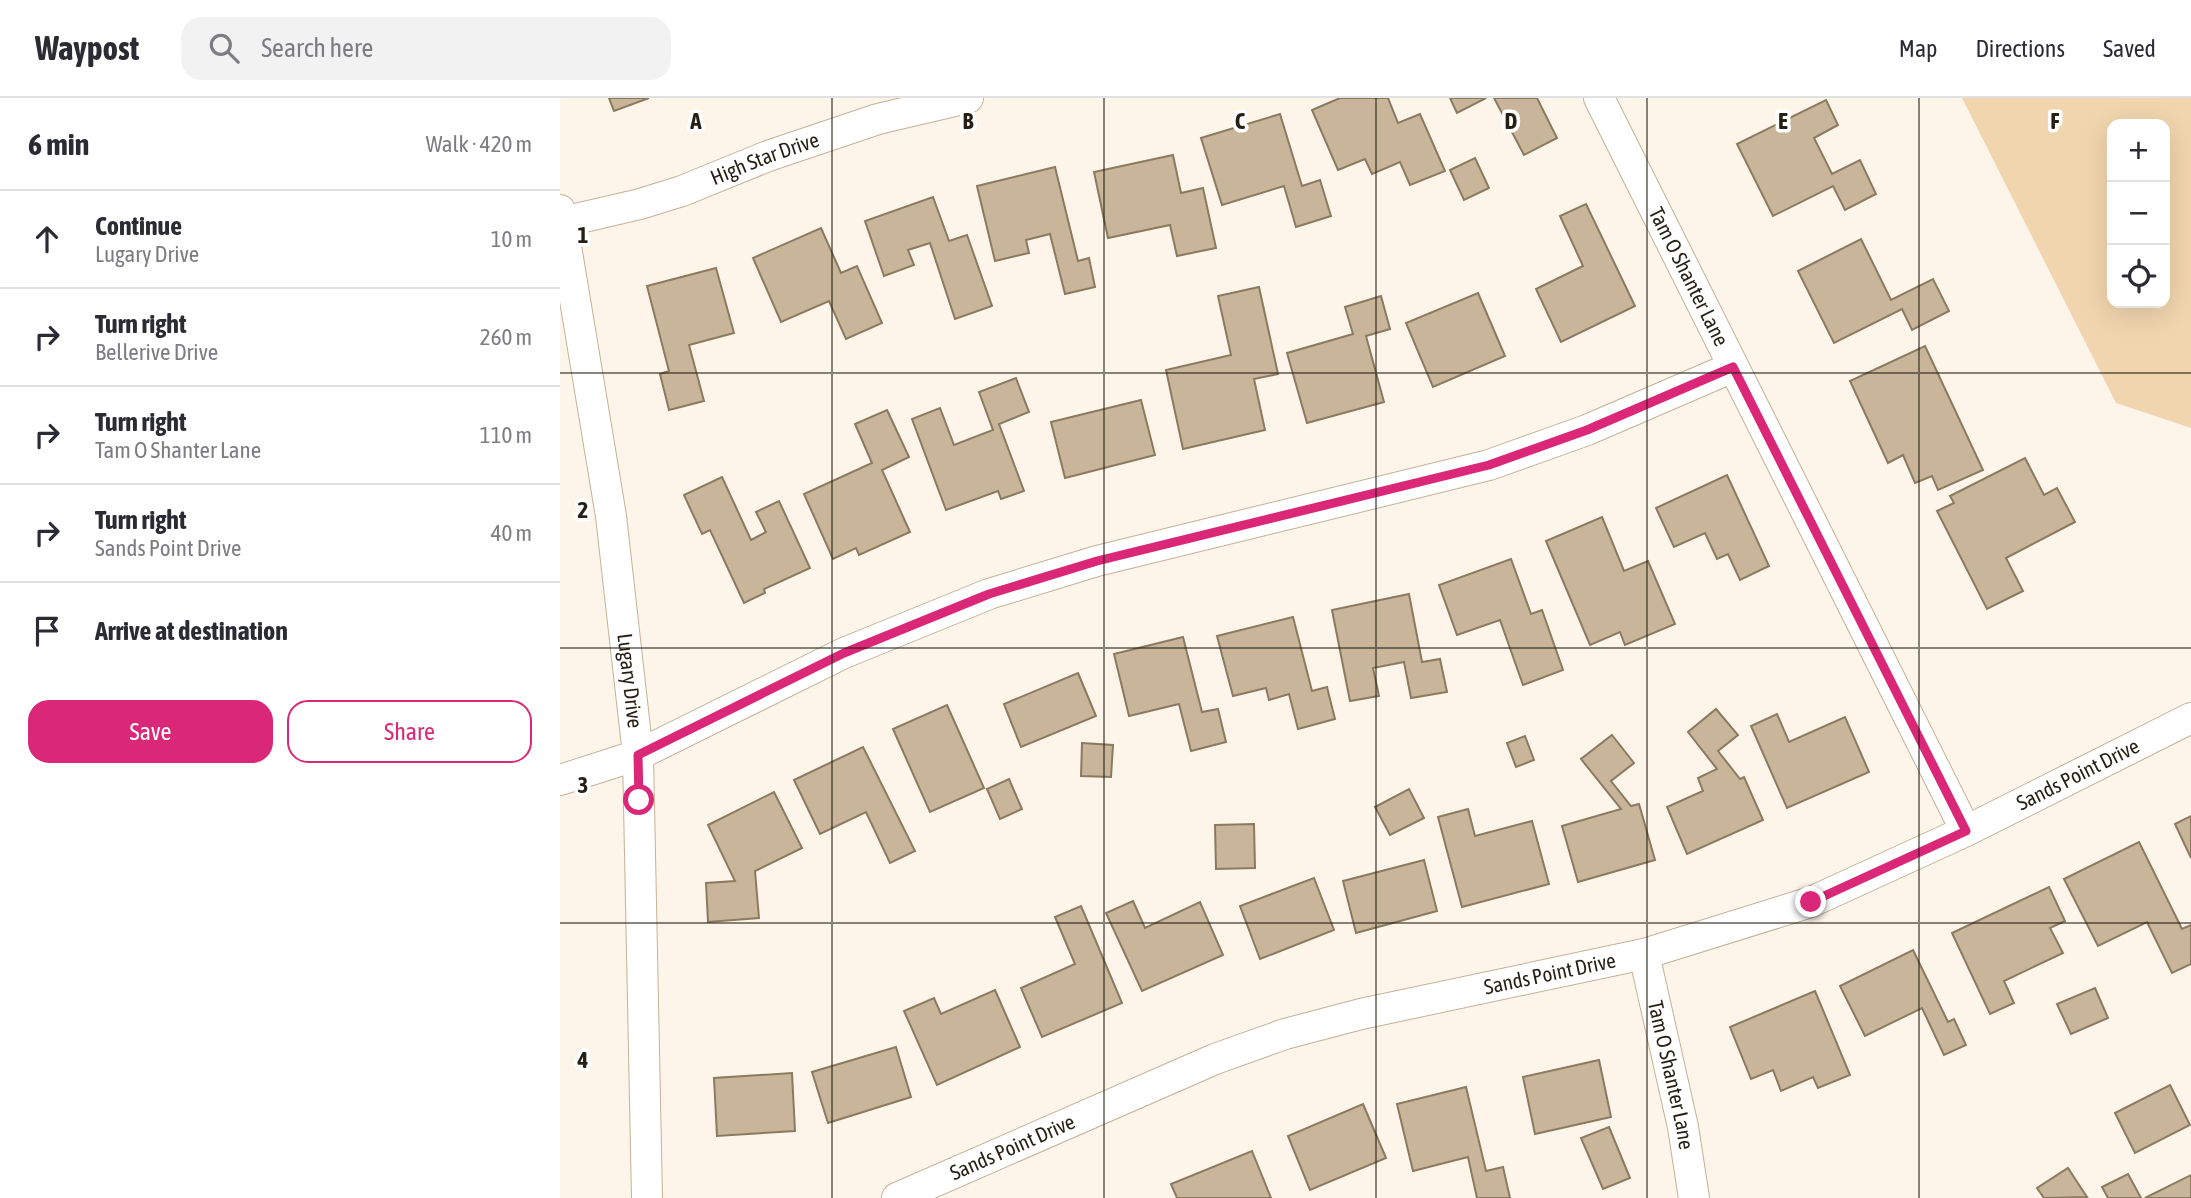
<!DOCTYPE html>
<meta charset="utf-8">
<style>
body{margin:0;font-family:"Asap Condensed",sans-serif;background:#f2f2f3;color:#2b2b33}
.controls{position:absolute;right:21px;top:21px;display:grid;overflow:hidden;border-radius:14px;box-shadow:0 7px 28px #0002}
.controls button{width:63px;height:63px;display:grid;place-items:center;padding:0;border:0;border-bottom:2px solid #e1e1e2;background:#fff;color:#2b2b33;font:35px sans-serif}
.stop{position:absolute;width:21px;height:21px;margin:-16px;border:5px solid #db2777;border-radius:50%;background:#fff}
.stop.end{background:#db2777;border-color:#fff;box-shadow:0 2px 7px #0008}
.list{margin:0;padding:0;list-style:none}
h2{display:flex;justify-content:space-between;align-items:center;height:91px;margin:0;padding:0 28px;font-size:30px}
h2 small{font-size:23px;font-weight:400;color:#7c7c81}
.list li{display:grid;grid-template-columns:46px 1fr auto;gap:21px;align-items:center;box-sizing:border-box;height:98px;padding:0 28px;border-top:2px solid #e1e1e2}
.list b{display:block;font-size:26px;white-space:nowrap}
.list p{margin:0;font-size:23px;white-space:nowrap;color:#7c7c81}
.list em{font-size:23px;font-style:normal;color:#7c7c81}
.actions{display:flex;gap:14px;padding:21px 28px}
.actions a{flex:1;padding:16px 0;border:2px solid #db2777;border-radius:21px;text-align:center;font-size:24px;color:#db2777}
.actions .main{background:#db2777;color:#fff}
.icon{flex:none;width:38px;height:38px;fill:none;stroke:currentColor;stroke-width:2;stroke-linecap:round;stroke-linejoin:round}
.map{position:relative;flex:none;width:1631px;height:1100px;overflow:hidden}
header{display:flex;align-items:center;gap:42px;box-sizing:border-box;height:98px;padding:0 35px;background:#fff;border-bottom:2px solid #e1e1e2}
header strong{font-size:33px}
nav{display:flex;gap:38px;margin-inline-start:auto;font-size:24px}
.search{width:490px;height:63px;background:#f2f2f3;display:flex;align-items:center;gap:18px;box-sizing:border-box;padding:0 24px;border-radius:21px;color:#7c7c81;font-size:26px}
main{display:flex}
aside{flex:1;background:#fff}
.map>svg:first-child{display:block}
</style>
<header>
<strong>Waypost</strong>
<div class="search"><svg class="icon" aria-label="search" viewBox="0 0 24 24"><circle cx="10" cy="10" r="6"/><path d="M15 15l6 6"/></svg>Search here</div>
<nav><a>Map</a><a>Directions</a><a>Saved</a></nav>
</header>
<main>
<aside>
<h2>6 min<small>Walk · 420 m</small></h2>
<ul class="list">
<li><svg class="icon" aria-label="ahead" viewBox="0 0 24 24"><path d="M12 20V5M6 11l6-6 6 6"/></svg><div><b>Continue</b><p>Lugary Drive</p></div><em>10 m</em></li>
<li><svg class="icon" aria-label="right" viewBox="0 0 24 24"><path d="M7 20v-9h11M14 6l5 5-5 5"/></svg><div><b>Turn right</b><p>Bellerive Drive</p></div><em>260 m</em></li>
<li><svg class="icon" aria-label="right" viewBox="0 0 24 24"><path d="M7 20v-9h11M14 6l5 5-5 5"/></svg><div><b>Turn right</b><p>Tam O Shanter Lane</p></div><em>110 m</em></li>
<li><svg class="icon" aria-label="right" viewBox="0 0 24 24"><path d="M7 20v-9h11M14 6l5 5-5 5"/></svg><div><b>Turn right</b><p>Sands Point Drive</p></div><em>40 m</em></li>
<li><svg class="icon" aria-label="arrive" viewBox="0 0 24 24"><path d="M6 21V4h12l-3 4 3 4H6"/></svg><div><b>Arrive at destination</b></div></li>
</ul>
<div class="actions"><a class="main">Save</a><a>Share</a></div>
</aside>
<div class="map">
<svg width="1631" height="1100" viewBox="0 0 1631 1100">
<rect width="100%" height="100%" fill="#fdf5e9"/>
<path fill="#f0d5ae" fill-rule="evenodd" d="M 1402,0 L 1631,0 L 1631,330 L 1556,305 ZM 1552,26 L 1605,26 L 1605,205 L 1552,205 Z"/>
<g fill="#c9b69a" stroke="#8c7a60" stroke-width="2">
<polygon points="49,0 89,0 54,13"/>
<polygon points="780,0 828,0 838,25 860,16 885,73 850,87 840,64 812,76 805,61 778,72 752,12"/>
<polygon points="890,0 926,0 897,15"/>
<polygon points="934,0 977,0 997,40 964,57"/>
<polygon points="1266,2 1278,27 1254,40 1272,76 1300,62 1316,96 1285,112 1273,88 1213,118 1177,46"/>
<polygon points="720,16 742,88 760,82 771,118 736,129 724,88 662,107 641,40"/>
<polygon points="613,57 621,95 643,90 656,150 617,158 610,127 548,140 534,74"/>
<polygon points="915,60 929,90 904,102 890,72"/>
<polygon points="495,69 518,163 529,160 535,189 505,196 490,136 466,142 469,155 435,163 417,88"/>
<polygon points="373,99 389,143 407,137 432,208 395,221 370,145 348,152 354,167 324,178 305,123"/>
<polygon points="1026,106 1075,208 1001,244 976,191 1023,168 1000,118"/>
<polygon points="261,130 281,175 297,168 322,225 286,241 269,203 221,224 193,160"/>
<polygon points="1301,141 1331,202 1373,181 1389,213 1352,232 1342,211 1274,245 1238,173"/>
<polygon points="156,170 174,235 129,247 144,303 109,312 100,276 109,273 87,188"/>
<polygon points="699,189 718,276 694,281 705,332 623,351 606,272 671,257 658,198"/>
<polygon points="918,195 945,258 873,289 846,225"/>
<polygon points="821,198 830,231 806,238 824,304 747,325 727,255 793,236 785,209"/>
<polygon points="1365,248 1423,372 1378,392 1372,378 1355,385 1343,357 1328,365 1290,283"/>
<polygon points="456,280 469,314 439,326 464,393 441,401 438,393 386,412 352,321 380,310 394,347 433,332 419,294"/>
<polygon points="581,302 595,357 505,380 491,324"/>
<polygon points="327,312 349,359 322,372 350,434 299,457 296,450 273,461 244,396 312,365 295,326"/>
<polygon points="1465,360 1484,397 1497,390 1515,424 1446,460 1463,493 1427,511 1377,413 1394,405 1390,398"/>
<polygon points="1167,377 1209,468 1180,482 1168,456 1157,461 1145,435 1114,449 1096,410"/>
<polygon points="162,379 191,442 206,434 196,414 219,403 250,470 204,491 205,495 184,505 150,432 142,436 124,397"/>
<polygon points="1042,419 1064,473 1088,463 1115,526 1065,547 1060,534 1030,547 986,443"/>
<polygon points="951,461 971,516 982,512 1003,572 963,587 940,522 897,537 879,487"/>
<polygon points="849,496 862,564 880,561 887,594 851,600 844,564 813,570 819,598 790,603 772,512"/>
<polygon points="733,519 752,593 767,589 775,621 738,631 729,596 709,602 706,590 673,598 657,538"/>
<polygon points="623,539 642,614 658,611 666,644 631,653 619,606 569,618 554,556"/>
<polygon points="518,575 536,618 461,649 444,606"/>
<polygon points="387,607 424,690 370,714 333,631"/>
<polygon points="1156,611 1178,637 1158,653 1180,681 1184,679 1203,722 1127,756 1107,709 1143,693 1138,680 1157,671 1128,634"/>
<polygon points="1217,616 1229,644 1285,619 1309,674 1227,710 1191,628"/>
<polygon points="1052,637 1074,665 1051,683 1071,708 1079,706 1095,762 1018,784 1002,728 1061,711 1021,661"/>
<polygon points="965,638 974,662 956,669 947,645"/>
<polygon points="522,645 553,647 551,679 521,678"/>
<polygon points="303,649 355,753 330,765 306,714 260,736 234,682"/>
<polygon points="449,681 462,711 440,721 427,691"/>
<polygon points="849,691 864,720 830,737 815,709"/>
<polygon points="214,694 242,750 195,773 199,820 148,824 146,785 175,783 148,727"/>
<polygon points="908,711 915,738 972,723 989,786 902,809 878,719"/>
<polygon points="1631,718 1631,760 1615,726"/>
<polygon points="694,726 695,770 656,771 655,727"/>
<polygon points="1579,744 1622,831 1631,827 1631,866 1612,875 1587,824 1538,848 1504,781"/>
<polygon points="864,762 877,813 796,835 783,783"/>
<polygon points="754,780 774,832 700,861 680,808"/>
<polygon points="1489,789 1505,823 1490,830 1503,855 1444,883 1454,905 1430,916 1392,835"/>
<polygon points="573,803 585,830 640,804 663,857 582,893 546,815"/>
<polygon points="521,808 562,905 482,939 461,890 515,866 495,819"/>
<polygon points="1353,852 1388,924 1394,921 1406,947 1384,957 1362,910 1305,938 1280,888"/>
<polygon points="1535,890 1548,920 1511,936 1497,906"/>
<polygon points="435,892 460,949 377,987 344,913 374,900 381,916"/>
<polygon points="1255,893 1290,977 1258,990 1253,979 1221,993 1213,972 1191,981 1170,929"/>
<polygon points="336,949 351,999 268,1025 252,974"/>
<polygon points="1039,962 1051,1019 975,1036 963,979"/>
<polygon points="232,975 235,1033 157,1038 154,980"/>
<polygon points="1610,987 1630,1027 1575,1055 1555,1015"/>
<polygon points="906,989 926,1073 943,1069 950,1100 917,1100 908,1059 853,1073 837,1006"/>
<polygon points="803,1006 826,1060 750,1092 728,1038"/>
<polygon points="1049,1029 1070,1080 1043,1091 1021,1040"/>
<polygon points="692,1053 711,1100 617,1100 611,1086"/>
<polygon points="1508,1070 1527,1099 1484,1100 1477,1090"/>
<polygon points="1568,1076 1581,1100 1548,1100 1542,1089"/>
<polygon points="1631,1077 1631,1100 1585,1100"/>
</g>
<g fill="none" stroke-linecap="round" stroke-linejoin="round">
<g stroke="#c5b196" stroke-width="32">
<g id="street">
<path id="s1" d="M 1039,0 L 1406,733"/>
<path id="s2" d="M 0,112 L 51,418 L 78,657 L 87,1100"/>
<path id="s3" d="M 3,124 L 80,106 L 122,93 L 208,58 L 318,21 L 408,0"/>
<polyline points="0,682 78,657 284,555 429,496 537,463 929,367 1027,332 1173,269"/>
<path id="s4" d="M 1084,856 L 1123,1029 L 1134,1100"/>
<path id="s5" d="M 337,1100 L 655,961 L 725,936 L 801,916 L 1084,856 L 1251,804 L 1406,733 L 1631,620"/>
</g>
</g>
<use href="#street" stroke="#fff" stroke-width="30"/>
</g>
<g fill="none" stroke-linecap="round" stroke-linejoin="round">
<polyline stroke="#db2777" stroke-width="9" points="79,702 78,657 284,555 429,496 537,463 929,367 1027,332 1173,269 1406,733 1251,804"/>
</g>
<path fill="none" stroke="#261f14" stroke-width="2" stroke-opacity="0.55" d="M 272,0 L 272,1100M 544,0 L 544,1100M 816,0 L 816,1100M 1087,0 L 1087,1100M 1359,0 L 1359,1100M 0,275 L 1631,275M 0,550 L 1631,550M 0,825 L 1631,825"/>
<g text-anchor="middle" stroke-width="7" stroke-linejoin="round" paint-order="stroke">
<g font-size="21" fill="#261f14" stroke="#fff">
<text dy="7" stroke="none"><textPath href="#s3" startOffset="212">High Star Drive</textPath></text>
<text dy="7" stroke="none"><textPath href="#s1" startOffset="200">Tam O Shanter Lane</textPath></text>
<text dy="7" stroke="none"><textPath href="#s2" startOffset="476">Lugary Drive</textPath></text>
<text dy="7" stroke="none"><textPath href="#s5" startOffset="1260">Sands Point Drive</textPath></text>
<text dy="7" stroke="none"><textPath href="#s5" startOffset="693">Sands Point Drive</textPath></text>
<text dy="7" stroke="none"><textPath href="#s4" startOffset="124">Tam O Shanter Lane</textPath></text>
<text dy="7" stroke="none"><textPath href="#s5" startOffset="126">Sands Point Drive</textPath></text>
</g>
</g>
<g font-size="23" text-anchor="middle" font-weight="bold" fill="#261f14" stroke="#fff" stroke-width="7" stroke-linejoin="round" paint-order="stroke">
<text x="136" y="31">A</text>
<text x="408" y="31">B</text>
<text x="680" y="31">C</text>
<text x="951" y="31">D</text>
<text x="1223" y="31">E</text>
<text x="1495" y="31">F</text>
<text x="23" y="145">1</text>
<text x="23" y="420">2</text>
<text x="23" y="695">3</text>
<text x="23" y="970">4</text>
</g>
</svg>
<div class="controls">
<button>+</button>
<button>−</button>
<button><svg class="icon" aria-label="locate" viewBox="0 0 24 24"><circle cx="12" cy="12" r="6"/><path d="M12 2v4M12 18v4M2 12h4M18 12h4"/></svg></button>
</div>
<div class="stop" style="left:79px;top:702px"></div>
<div class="stop end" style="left:1251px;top:804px"></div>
</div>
</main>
